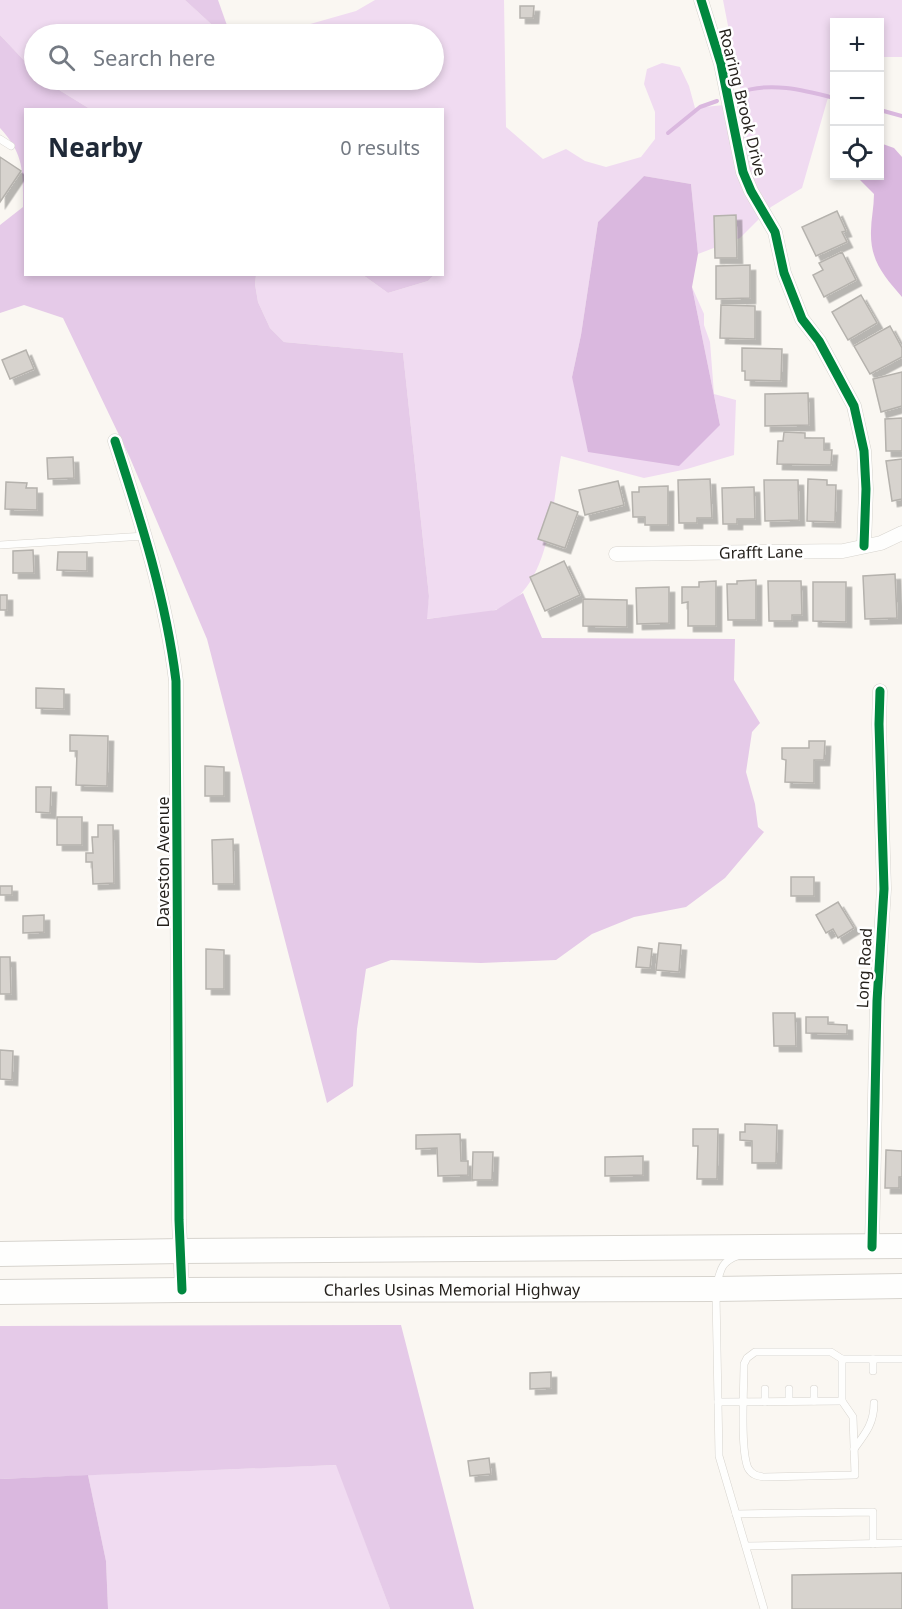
<!DOCTYPE html>
<meta charset="utf-8">
<style>
body{margin:0;font-family:"Noto Sans",sans-serif;background:#f2f2f3;color:#1f2937}
.controls{position:absolute;right:18px;top:18px;display:grid;overflow:hidden;border-radius:0px;box-shadow:0 3px 9px #0003}
.controls button{width:54px;height:54px;display:grid;place-items:center;padding:0;border:0;border-bottom:2px solid #e0e1e3;background:#fff;color:#1f2937;font:30px sans-serif}
.list{margin:0;padding:0;list-style:none}
h2{display:flex;justify-content:space-between;align-items:center;height:78px;margin:0;padding:0 24px;font-size:26px}
h2 small{font-size:20px;font-weight:400;color:#747a83}
.icon{flex:none;width:33px;height:33px;fill:none;stroke:currentColor;stroke-width:2;stroke-linecap:round;stroke-linejoin:round}
.map{position:relative;flex:none;width:902px;height:1609px;overflow:hidden}
.search{position:absolute;background:#fff;box-shadow:0 3px 9px #0003;left:24px;top:24px;width:420px;height:66px;display:flex;align-items:center;gap:15px;box-sizing:border-box;padding:0 21px;border-radius:33px;color:#747a83;font-size:22px}
.panel{position:absolute;background:#fff;box-shadow:0 3px 9px #0003;left:24px;top:108px;width:420px;height:168px;border-radius:0px}
.map>svg:first-child{display:block}
</style>
<div class="map">
<svg width="902" height="1609" viewBox="0 0 902 1609">
<defs>
<filter id="shadow"><feDropShadow dx="5.5" dy="5.5" stdDeviation="0" flood-color="#0004"/></filter>
</defs>
<rect width="100%" height="100%" fill="#faf7f2"/>
<g fill="#f0dbf1">
<polygon points="0,0 185,0 222,34 34,34 34,71 0,35"/>
<path d="M 375,0 L 504,0 L 506,127 L 543,159 L 566,149 L 585,161 L 606,167 L 641,157 L 655,139 L 655,112 L 644,84 L 647,69 L 662,63 L 680,67 L 689,86 L 695,108 L 743,103 L 723,0 L 902,0 L 902,57 L 880,57 L 880,22 L 834,22 L 834,81 L 827,101 L 802,188 L 771,207 L 740,238 L 698,254 L 691,184 L 644,176 L 598,222 L 581,335 L 572,377 L 720,425 L 692,287 L 704,314 L 704,325 L 710,342 L 714,394 L 736,400 L 734,455 L 687,469 L 644,478 L 561,456 C 552,504 551,593 495,610 C 478,615 446,616 426,619 L 429,596 L 403,353 L 284,342 L 270,328 L 258,302 L 255,284 L 256,275 L 363,275 L 388,293 L 428,281 L 434,275 L 442,274 L 442,110 L 90,109 L 43,80 L 434,80 L 434,34 L 275,34 L 356,11 Z"/>
<polygon points="337,1465 390,1609 108,1609 106,1561 88,1475"/>
</g>
<g fill="#e5cae8">
<polygon points="185,0 218,0 230,34 222,34"/>
<path d="M 0,35 L 34,71 L 34,80 L 43,80 L 90,109 L 26,110 L 26,274 L 256,275 L 255,284 L 258,302 L 270,328 L 284,342 L 403,353 L 429,596 L 427,619 L 496,610 L 523,593 L 542,638 L 735,639 L 734,680 L 760,723 L 752,732 L 746,772 L 755,804 L 758,827 L 764,832 L 725,878 L 686,907 L 634,917 L 592,934 L 556,960 L 481,963 L 391,960 L 366,969 L 357,1029 L 353,1086 L 327,1103 L 207,639 L 130,458 L 63,318 L 24,305 L 0,313 L 0,225 L 23,207 C 23,173 25,155 0,128 Z"/>
<polygon points="363,275 434,275 428,281 388,293"/>
<polygon points="401,1325 474,1609 390,1609 336,1465 0,1479 0,1326"/>
</g>
<g fill="#dab8df">
<path d="M 880,143 L 894,148 L 902,157 L 902,297 C 884,276 870,261 871,231 C 871,219 874,207 874,194 L 856,176 L 880,176 Z"/>
<polygon points="644,176 691,184 698,254 692,287 720,425 679,466 588,452 572,377 581,335 598,222"/>
<polygon points="88,1475 106,1561 108,1609 0,1609 0,1479"/>
</g>
<g fill="none" stroke-linecap="round" stroke-linejoin="round">
<g stroke="#dab8df" stroke-width="4">
<path d="M 738,93 C 769,81 804,90 834,98"/>
<polyline points="880,110 902,116"/>
<polyline points="668,133 700,107 717,101"/>
</g>
</g>
<g fill="#d7d3ce" stroke="#b5b2ad" stroke-width="1.5" filter="url(#shadow)">
<polygon points="520,6 534,6 533,18 520,18"/>
<polygon points="0,157 21,171 0,202"/>
<polygon points="837,211 846,231 842,232 847,242 816,256 802,227"/>
<polygon points="736,215 737,258 715,258 714,216"/>
<polygon points="842,252 856,280 824,297 813,275 823,270 819,263"/>
<polygon points="750,265 750,298 716,299 716,266"/>
<polygon points="861,295 877,323 848,340 832,312"/>
<polygon points="721,305 755,306 755,339 720,338"/>
<polygon points="890,326 902,348 902,357 870,374 854,346"/>
<polygon points="742,348 782,349 781,381 745,380 745,371 742,371"/>
<polygon points="26,350 34,369 10,379 2,360"/>
<polygon points="902,372 902,406 881,412 873,379"/>
<polygon points="808,393 809,425 765,426 765,394"/>
<polygon points="902,418 902,451 886,451 885,419"/>
<polygon points="784,432 805,433 805,438 824,438 824,450 832,450 831,465 777,464 778,441 783,441"/>
<polygon points="73,457 74,478 48,479 47,458"/>
<polygon points="902,459 902,499 892,501 886,461"/>
<polygon points="710,479 712,518 697,518 697,523 679,523 678,480"/>
<polygon points="808,479 827,480 827,485 836,485 835,522 807,521"/>
<polygon points="764,480 798,480 799,520 765,521"/>
<polygon points="618,481 624,505 585,515 579,490"/>
<polygon points="6,482 27,483 26,488 37,488 37,510 5,509"/>
<polygon points="668,486 668,525 645,525 645,517 633,517 632,492 639,492 639,487"/>
<polygon points="754,487 755,519 737,519 737,524 723,524 722,488"/>
<polygon points="551,502 578,512 565,548 538,539"/>
<polygon points="33,550 34,573 13,573 13,551"/>
<polygon points="58,552 87,552 87,571 57,570"/>
<polygon points="564,561 580,595 545,611 530,577"/>
<polygon points="895,574 897,618 865,619 863,576"/>
<polygon points="756,580 756,620 728,620 727,584 737,584 737,581"/>
<polygon points="716,581 716,626 688,626 688,602 682,603 682,587 699,587 699,582"/>
<polygon points="768,581 801,581 802,615 792,615 792,621 769,621"/>
<polygon points="813,582 846,582 846,622 813,621"/>
<polygon points="669,587 669,623 637,624 636,588"/>
<rect x="0" y="595" width="7" height="15"/>
<polygon points="583,599 627,600 627,627 583,626"/>
<polygon points="36,688 64,689 64,709 36,708"/>
<polygon points="70,735 108,736 107,786 76,785 77,751 70,751"/>
<polygon points="809,741 825,741 824,760 814,760 814,783 785,782 786,760 782,759 782,748 809,748"/>
<polygon points="205,766 224,767 224,796 205,796"/>
<polygon points="36,787 51,787 50,813 36,812"/>
<rect x="57" y="817" width="25" height="28"/>
<polygon points="98,825 113,825 114,883 93,884 92,862 86,862 86,853 93,853 92,837 98,837"/>
<polygon points="233,839 234,884 213,884 212,840"/>
<rect x="791" y="877" width="23" height="19"/>
<rect x="0" y="886" width="12" height="9"/>
<polygon points="838,902 854,928 838,938 833,929 826,933 816,915"/>
<polygon points="44,915 44,932 23,933 23,916"/>
<polygon points="659,943 681,945 679,972 656,970"/>
<polygon points="638,947 652,949 650,968 636,967"/>
<polygon points="206,949 224,950 224,989 206,989"/>
<polygon points="0,957 10,957 11,994 0,994"/>
<polygon points="773,1013 795,1013 796,1046 774,1046"/>
<polygon points="806,1017 828,1017 828,1024 847,1025 847,1034 806,1033"/>
<polygon points="0,1050 13,1051 12,1080 0,1079"/>
<polygon points="745,1124 777,1125 776,1163 752,1163 752,1141 740,1140 740,1132 745,1132"/>
<polygon points="693,1129 718,1129 717,1179 697,1179 698,1146 693,1146"/>
<polygon points="460,1134 461,1161 468,1161 468,1175 438,1176 437,1148 416,1149 416,1135"/>
<polygon points="886,1150 902,1151 902,1177 899,1177 899,1188 885,1188"/>
<polygon points="473,1152 493,1152 492,1180 472,1180"/>
<polygon points="643,1156 643,1175 605,1176 605,1157"/>
<polygon points="551,1372 551,1388 530,1389 530,1373"/>
<polygon points="489,1458 491,1474 470,1476 468,1461"/>
<polygon points="902,1573 902,1609 792,1609 792,1575"/>
</g>
<g fill="none" stroke-linecap="round" stroke-linejoin="round">
<g stroke="#d7d4ce" stroke-width="8">
<g id="lane">
<polyline points="0,139 11,146"/>
<polyline points="0,545 145,536"/>
<path d="M 717,1283 C 721,1268 722,1262 737,1256"/>
<polyline points="716,1294 719,1456 764,1609"/>
<path d="M 842,1359 L 831,1352 L 755,1352 L 747,1358 L 744,1364 C 744,1387 740,1449 748,1468 C 752,1475 757,1476 764,1477 L 855,1475 L 853,1417 L 842,1401"/>
<polyline points="873,1359 873,1371"/>
<polyline points="765,1389 765,1402"/>
<polyline points="814,1389 814,1401"/>
<polyline points="789,1401 789,1389"/>
<polyline points="718,1402 842,1401 842,1359 902,1359"/>
<path d="M 854,1449 C 866,1433 874,1423 874,1403"/>
<polyline points="736,1514 873,1512 873,1544"/>
<polyline points="746,1546 902,1543"/>
</g>
</g>
<g stroke="#d7d4ce" stroke-width="15">
<g id="street">
<polyline points="701,0 721,64 743,172 751,191 775,232 784,273 802,319 819,341 854,406 864,451 866,489 864,546"/>
<path d="M 115,441 C 141,521 166,599 176,681 L 179,1220 L 182,1290"/>
<polyline points="616,554 843,551 881,543 902,533"/>
<polyline points="872,1247 877,1001 884,889 879,724 880,691"/>
</g>
</g>
<g stroke="#d7d4ce" stroke-width="26">
<g id="highway">
<polyline points="0,1254 181,1251 902,1246"/>
<path id="s1" d="M 0,1292 L 182,1290 L 716,1289 L 902,1286"/>
</g>
</g>
<use href="#lane" stroke="#fefefd" stroke-width="7"/>
<use href="#street" stroke="#fefefd" stroke-width="14"/>
<use href="#highway" stroke="#fefefd" stroke-width="24"/>
<g stroke="#fff" stroke-width="13">
<g id="cycleway">
<polyline points="701,0 721,64 743,172 751,191 775,232 784,273 802,319 819,341 854,406 864,451 866,489 864,546"/>
<path d="M 115,441 C 141,521 166,599 176,681 L 179,1220 L 182,1290"/>
<polyline points="872,1247 877,1001 884,889 879,724 880,691"/>
</g>
</g>
<use href="#cycleway" stroke="#00873e" stroke-width="9"/>
</g>
<g text-anchor="middle" stroke-width="5" stroke-linejoin="round" paint-order="stroke">
<g font-size="16" fill="#231f1a" stroke="#fff">
<text transform="translate(743 102) rotate(76)" y="6">Roaring Brook Drive</text>
<text transform="translate(761 552) rotate(-1)" y="6">Grafft Lane</text>
<text transform="translate(163 862) rotate(-90)" y="6">Daveston Avenue</text>
<text transform="translate(864 968) rotate(-87)" y="6">Long Road</text>
<text dy="6" stroke="none"><textPath href="#s1" startOffset="452">Charles Usinas Memorial Highway</textPath></text>
</g>
</g>
</svg>
<div class="controls">
<button>+</button>
<button>−</button>
<button><svg class="icon" aria-label="locate" viewBox="0 0 24 24"><circle cx="12" cy="12" r="6"/><path d="M12 2v4M12 18v4M2 12h4M18 12h4"/></svg></button>
</div>
<div class="search"><svg class="icon" aria-label="search" viewBox="0 0 24 24"><circle cx="10" cy="10" r="6"/><path d="M15 15l6 6"/></svg>Search here</div>
<section class="panel">
<h2>Nearby<small>0 results</small></h2>
<ul class="list">
</ul>
</section>
</div>
